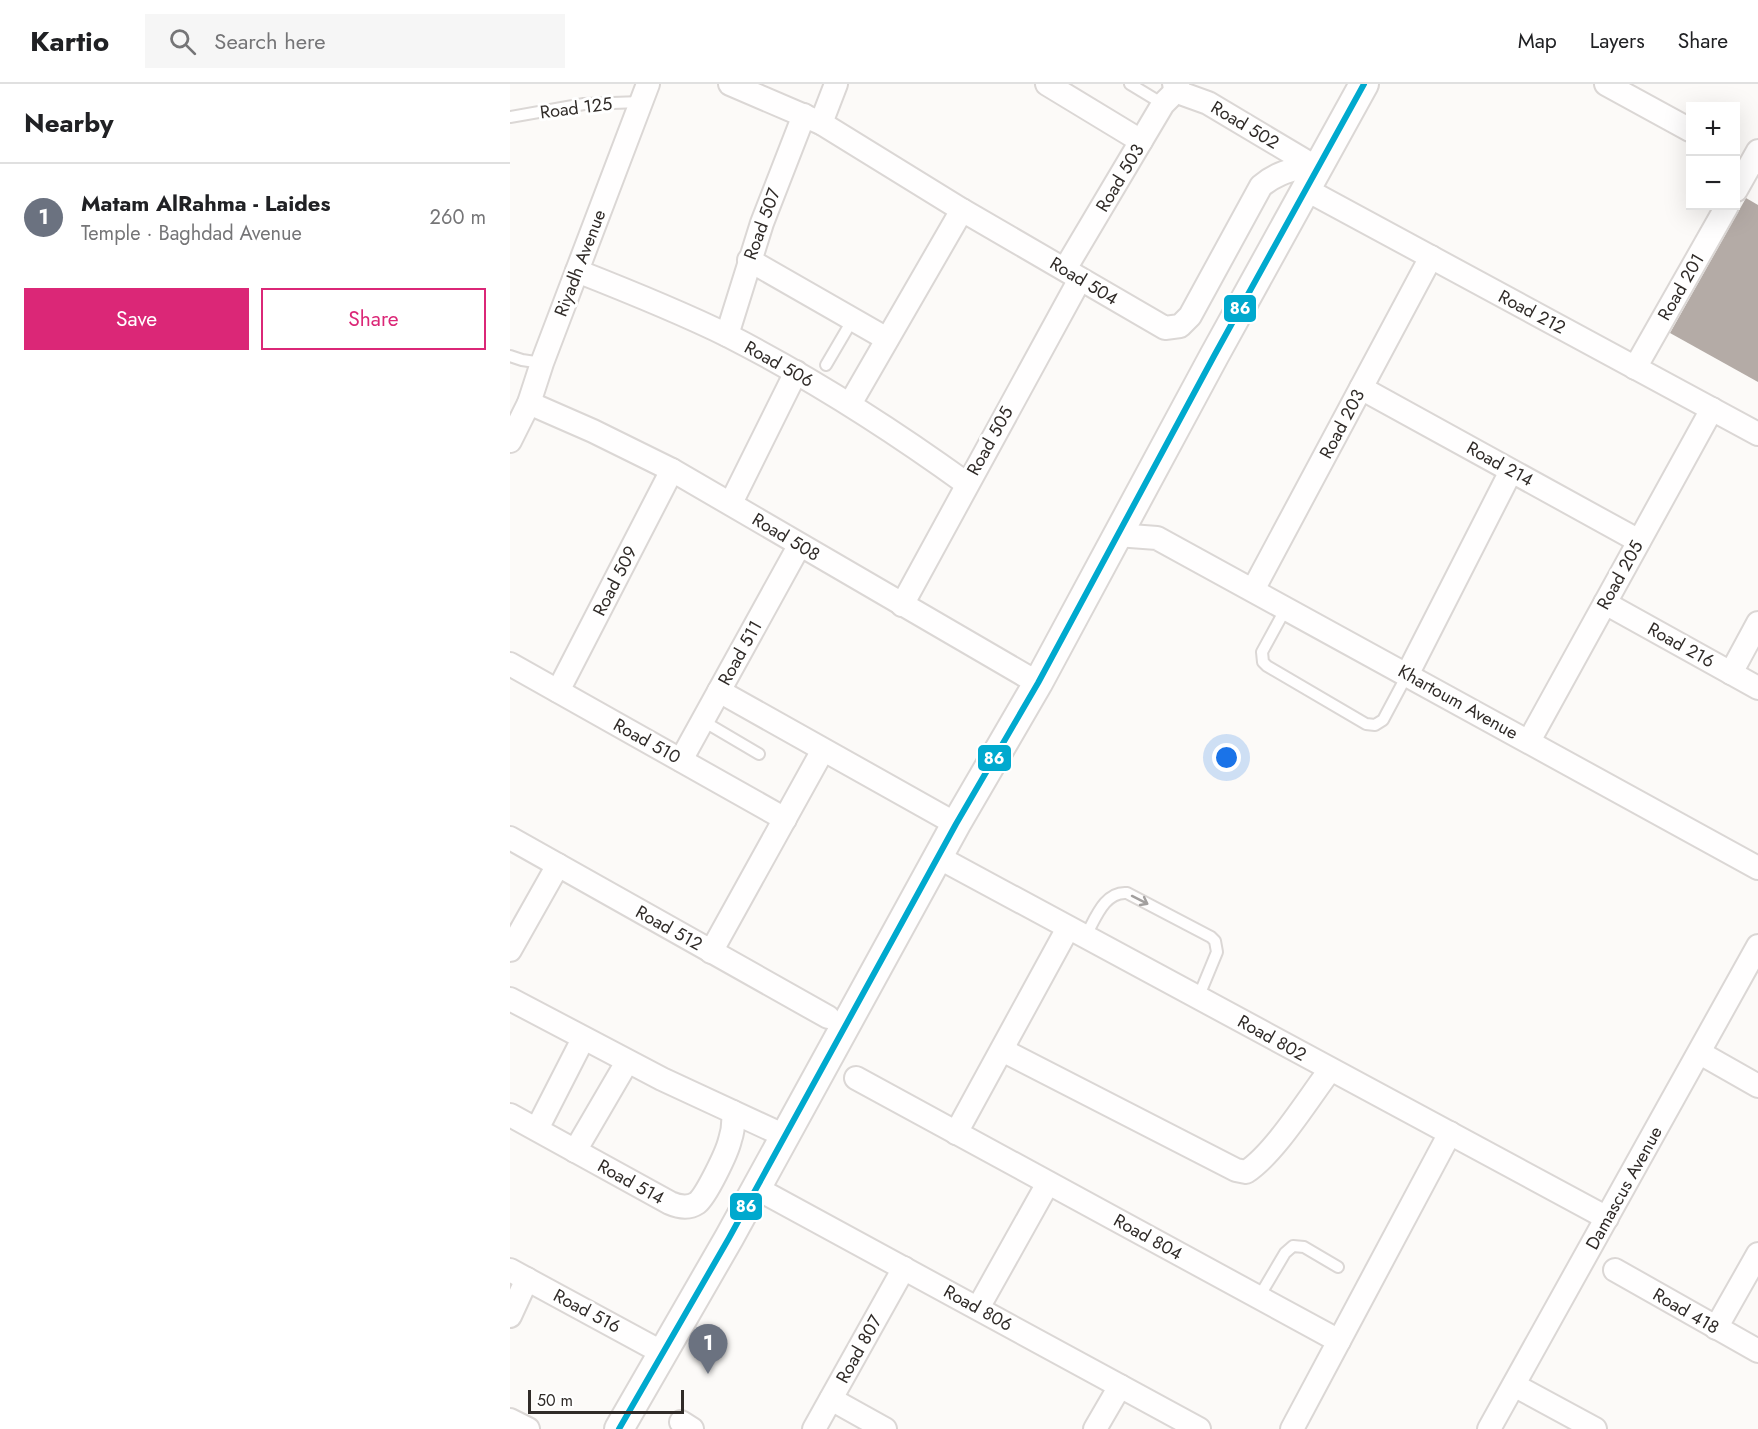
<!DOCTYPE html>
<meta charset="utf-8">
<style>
body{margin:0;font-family:Jost,sans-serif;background:#f6f6f6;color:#202124}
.controls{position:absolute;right:18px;top:18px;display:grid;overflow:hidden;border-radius:0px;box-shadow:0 6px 24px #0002}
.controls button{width:54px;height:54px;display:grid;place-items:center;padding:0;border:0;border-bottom:2px solid #e0e0e0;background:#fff;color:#202124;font:30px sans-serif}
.scale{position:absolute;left:18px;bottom:15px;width:156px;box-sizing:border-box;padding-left:6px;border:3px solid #302b28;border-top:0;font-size:16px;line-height:21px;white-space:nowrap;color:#302b28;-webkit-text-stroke:4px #fff;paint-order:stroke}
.you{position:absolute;left:717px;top:674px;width:21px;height:21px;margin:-15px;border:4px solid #fff;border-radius:50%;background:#1a73e8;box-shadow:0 0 0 9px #1a73e833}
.badge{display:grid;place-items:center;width:39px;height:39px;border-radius:50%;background:#db2777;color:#fff;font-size:20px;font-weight:700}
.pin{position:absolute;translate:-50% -50px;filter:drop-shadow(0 2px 3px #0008)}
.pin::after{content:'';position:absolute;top:32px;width:21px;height:18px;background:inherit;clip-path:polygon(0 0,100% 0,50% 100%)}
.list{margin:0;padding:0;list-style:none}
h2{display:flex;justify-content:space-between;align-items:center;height:78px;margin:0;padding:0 24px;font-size:26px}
h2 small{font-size:20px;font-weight:400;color:#757577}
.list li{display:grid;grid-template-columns:39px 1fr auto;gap:18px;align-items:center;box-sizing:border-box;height:108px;padding:0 24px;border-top:2px solid #e0e0e0}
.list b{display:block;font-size:22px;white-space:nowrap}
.list p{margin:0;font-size:20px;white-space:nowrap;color:#757577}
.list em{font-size:20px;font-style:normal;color:#757577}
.actions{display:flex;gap:12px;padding:18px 24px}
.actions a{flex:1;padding:14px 0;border:2px solid #db2777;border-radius:0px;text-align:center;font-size:21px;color:#db2777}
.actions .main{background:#db2777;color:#fff}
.icon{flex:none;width:33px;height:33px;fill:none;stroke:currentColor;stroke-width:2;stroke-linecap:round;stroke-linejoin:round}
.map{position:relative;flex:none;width:1248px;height:1345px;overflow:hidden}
header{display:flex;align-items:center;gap:36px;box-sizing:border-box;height:84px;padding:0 30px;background:#fff;border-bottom:2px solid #e0e0e0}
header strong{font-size:28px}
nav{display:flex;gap:33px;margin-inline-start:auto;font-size:21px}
.search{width:420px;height:54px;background:#f6f6f6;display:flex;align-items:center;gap:15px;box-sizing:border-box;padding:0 21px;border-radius:0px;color:#757577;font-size:22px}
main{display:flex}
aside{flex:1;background:#fff}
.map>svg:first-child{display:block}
</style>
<header>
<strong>Kartio</strong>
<div class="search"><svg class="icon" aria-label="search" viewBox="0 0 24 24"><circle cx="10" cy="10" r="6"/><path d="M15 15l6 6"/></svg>Search here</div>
<nav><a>Map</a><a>Layers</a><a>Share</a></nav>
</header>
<main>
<aside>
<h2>Nearby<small></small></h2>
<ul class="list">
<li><span class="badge" style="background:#6b7280">1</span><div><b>Matam AlRahma - Laides</b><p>Temple · Baghdad Avenue</p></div><em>260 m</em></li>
</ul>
<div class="actions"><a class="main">Save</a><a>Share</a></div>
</aside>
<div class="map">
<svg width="1248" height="1345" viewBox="0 0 1248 1345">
<rect width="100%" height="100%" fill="#fcfaf8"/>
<polygon fill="#b4aba6" points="1236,114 1248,121 1248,298 1160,249"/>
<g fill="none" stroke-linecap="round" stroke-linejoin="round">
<g stroke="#dbd7d5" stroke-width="14">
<g id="service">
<polyline points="620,0 653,20"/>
<polyline points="0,33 74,20 131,18"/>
<polyline points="0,272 12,276 32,279"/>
<polyline points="316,281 343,235"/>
<polyline points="776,524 752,568 753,578 757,582 856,640 865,641 873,636 897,591"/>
<polyline points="193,637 249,670"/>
<path d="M 575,853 C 585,836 594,807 617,809 L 701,853 L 705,857 L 707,868 L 688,914"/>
<polyline points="749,1213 775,1169 783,1162 794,1163 828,1183"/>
</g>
</g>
<g stroke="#dbd7d5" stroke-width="26">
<g id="minor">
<path d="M 220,0 L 311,39 L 452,126 L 655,244 L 670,242 L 680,232 L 751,102 C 766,89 782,86 801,80"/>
<polyline points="537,0 631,57"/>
<polyline points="664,0 673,10 698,19 807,84"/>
<polyline points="1096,0 1180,46"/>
<polyline points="311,39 326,0"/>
<polyline points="795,105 1248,350"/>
<polyline points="1226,106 1248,67"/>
<polyline points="239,176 377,255"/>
<polyline points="555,185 653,20 667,6"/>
<path d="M 67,187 C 118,207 170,228 219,252 C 303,295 381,345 457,400"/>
<polyline points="217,251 252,139 294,31"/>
<polyline points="1125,284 1217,122"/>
<polyline points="851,304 1129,457"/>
<polyline points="19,319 83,347 162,386 528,599"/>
<polyline points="340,320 452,126"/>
<polyline points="0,357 19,319 32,279 138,0"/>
<polyline points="221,419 286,288"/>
<polyline points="607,451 647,454 1248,784"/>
<polyline points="743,506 921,173"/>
<polyline points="1095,519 1248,604"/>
<polyline points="392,521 570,195"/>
<polyline points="0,580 275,735"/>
<polyline points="1221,589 1248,539"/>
<polyline points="897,591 1001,387"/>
<polyline points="48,607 162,386"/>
<polyline points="209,607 446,740"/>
<polyline points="1019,657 1202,325"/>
<polyline points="171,676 289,462"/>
<polyline points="0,754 318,933"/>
<polyline points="428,773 1097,1134"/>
<polyline points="0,866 48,781"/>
<polyline points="201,868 313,666"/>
<polyline points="0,915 152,995 275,1052"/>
<path d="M 492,966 L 726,1086 L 736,1088 C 765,1069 798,1015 820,986"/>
<polyline points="1190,969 1248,1002"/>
<polyline points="346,994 829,1257"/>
<path d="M 0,1031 L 160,1119 C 169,1123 178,1125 187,1119 C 196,1112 217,1069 220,1056 C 223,1047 224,1038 223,1028"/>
<polyline points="27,1045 73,955"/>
<polyline points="446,1049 558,844"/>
<polyline points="65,1067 117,978"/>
<polyline points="246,1104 689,1345"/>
<polyline points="0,1186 153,1269"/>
<polyline points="1105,1186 1248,1267"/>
<polyline points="468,1224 538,1099"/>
<polyline points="0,1232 17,1195"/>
<polyline points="1206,1244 1248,1170"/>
<polyline points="1004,1301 1085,1345"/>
<polyline points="321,1315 375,1345"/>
<polyline points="0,1336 18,1345"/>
<polyline points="171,1338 182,1345"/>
<polyline points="304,1345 394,1184"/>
<polyline points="585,1345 610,1302"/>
<polyline points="782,1345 940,1049"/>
<polyline points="979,1345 1248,862"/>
</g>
</g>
<g stroke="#dbd7d5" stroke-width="32">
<polyline id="tertiary" points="109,1345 219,1154 446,740 528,599 704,272 854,0"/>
</g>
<use href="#service" stroke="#fffefe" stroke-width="10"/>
<use href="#minor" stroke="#fffefe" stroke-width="22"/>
<use href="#tertiary" stroke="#fffefe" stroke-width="28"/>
<g stroke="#fff" stroke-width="10">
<polyline id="bus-1" points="109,1345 219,1154 446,740 528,599 704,272 854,0"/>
</g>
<use href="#bus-1" stroke="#00a9ce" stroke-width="6"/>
</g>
<defs><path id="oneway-shaft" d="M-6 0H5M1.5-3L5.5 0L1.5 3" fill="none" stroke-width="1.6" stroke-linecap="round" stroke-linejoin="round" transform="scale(1.5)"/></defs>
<use stroke="#a29f9e" href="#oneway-shaft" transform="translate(630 816) rotate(27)"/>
<g text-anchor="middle" stroke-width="6" stroke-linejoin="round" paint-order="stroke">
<g font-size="18" fill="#302b28" stroke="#fff">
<text transform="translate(66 24) rotate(-7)" y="6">Road 125</text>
<text transform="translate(735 41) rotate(31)" y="6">Road 502</text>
<text transform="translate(610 94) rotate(-59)" y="6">Road 503</text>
<text transform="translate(252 140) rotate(-70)" y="6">Road 507</text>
<text transform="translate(70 179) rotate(-69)" y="6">Riyadh Avenue</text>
<text transform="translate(574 197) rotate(31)" y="6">Road 504</text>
<text transform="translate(1171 203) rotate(-60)" y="6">Road 201</text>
<text transform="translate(1022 228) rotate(28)" y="6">Road 212</text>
<text transform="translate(269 280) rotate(29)" y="6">Road 506</text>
<text transform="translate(832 340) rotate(-62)" y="6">Road 203</text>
<text transform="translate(480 357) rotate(-61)" y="6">Road 505</text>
<text transform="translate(990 380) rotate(29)" y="6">Road 214</text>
<text transform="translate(276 453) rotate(31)" y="6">Road 508</text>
<text transform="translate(1110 491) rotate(-61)" y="6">Road 205</text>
<text transform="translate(105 497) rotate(-63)" y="6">Road 509</text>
<text transform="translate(1171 561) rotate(29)" y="6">Road 216</text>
<text transform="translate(230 569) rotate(-61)" y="6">Road 511</text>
<text transform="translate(948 618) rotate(29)" y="6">Khartoum Avenue</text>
<text transform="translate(137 657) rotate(29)" y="6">Road 510</text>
<text transform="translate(159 844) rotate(29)" y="6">Road 512</text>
<text transform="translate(762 954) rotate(29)" y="6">Road 802</text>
<text transform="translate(121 1098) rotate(29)" y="6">Road 514</text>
<text transform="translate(1114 1104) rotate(-61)" y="6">Damascus Avenue</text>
<text transform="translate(638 1153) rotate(29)" y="6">Road 804</text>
<text transform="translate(468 1224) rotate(29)" y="6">Road 806</text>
<text transform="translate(77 1227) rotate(28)" y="6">Road 516</text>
<text transform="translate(1176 1227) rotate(30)" y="6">Road 418</text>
<text transform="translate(349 1265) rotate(-61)" y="6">Road 807</text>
</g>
</g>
<g stroke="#fff" stroke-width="2">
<rect x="713" y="210" width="34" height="29" rx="6" fill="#00a9ce"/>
<rect x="467" y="660" width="35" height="28" rx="6" fill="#00a9ce"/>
<rect x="219" y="1108" width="34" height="29" rx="6" fill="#00a9ce"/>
</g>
<g font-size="16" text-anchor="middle" font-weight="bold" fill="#fff">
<text x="730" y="230">86</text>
<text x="484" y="680">86</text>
<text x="236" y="1128">86</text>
</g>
</svg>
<div class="controls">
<button>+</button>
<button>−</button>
</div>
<div class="scale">50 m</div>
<div class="you"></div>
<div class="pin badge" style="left:198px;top:1290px;background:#6b7280">1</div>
</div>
</main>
